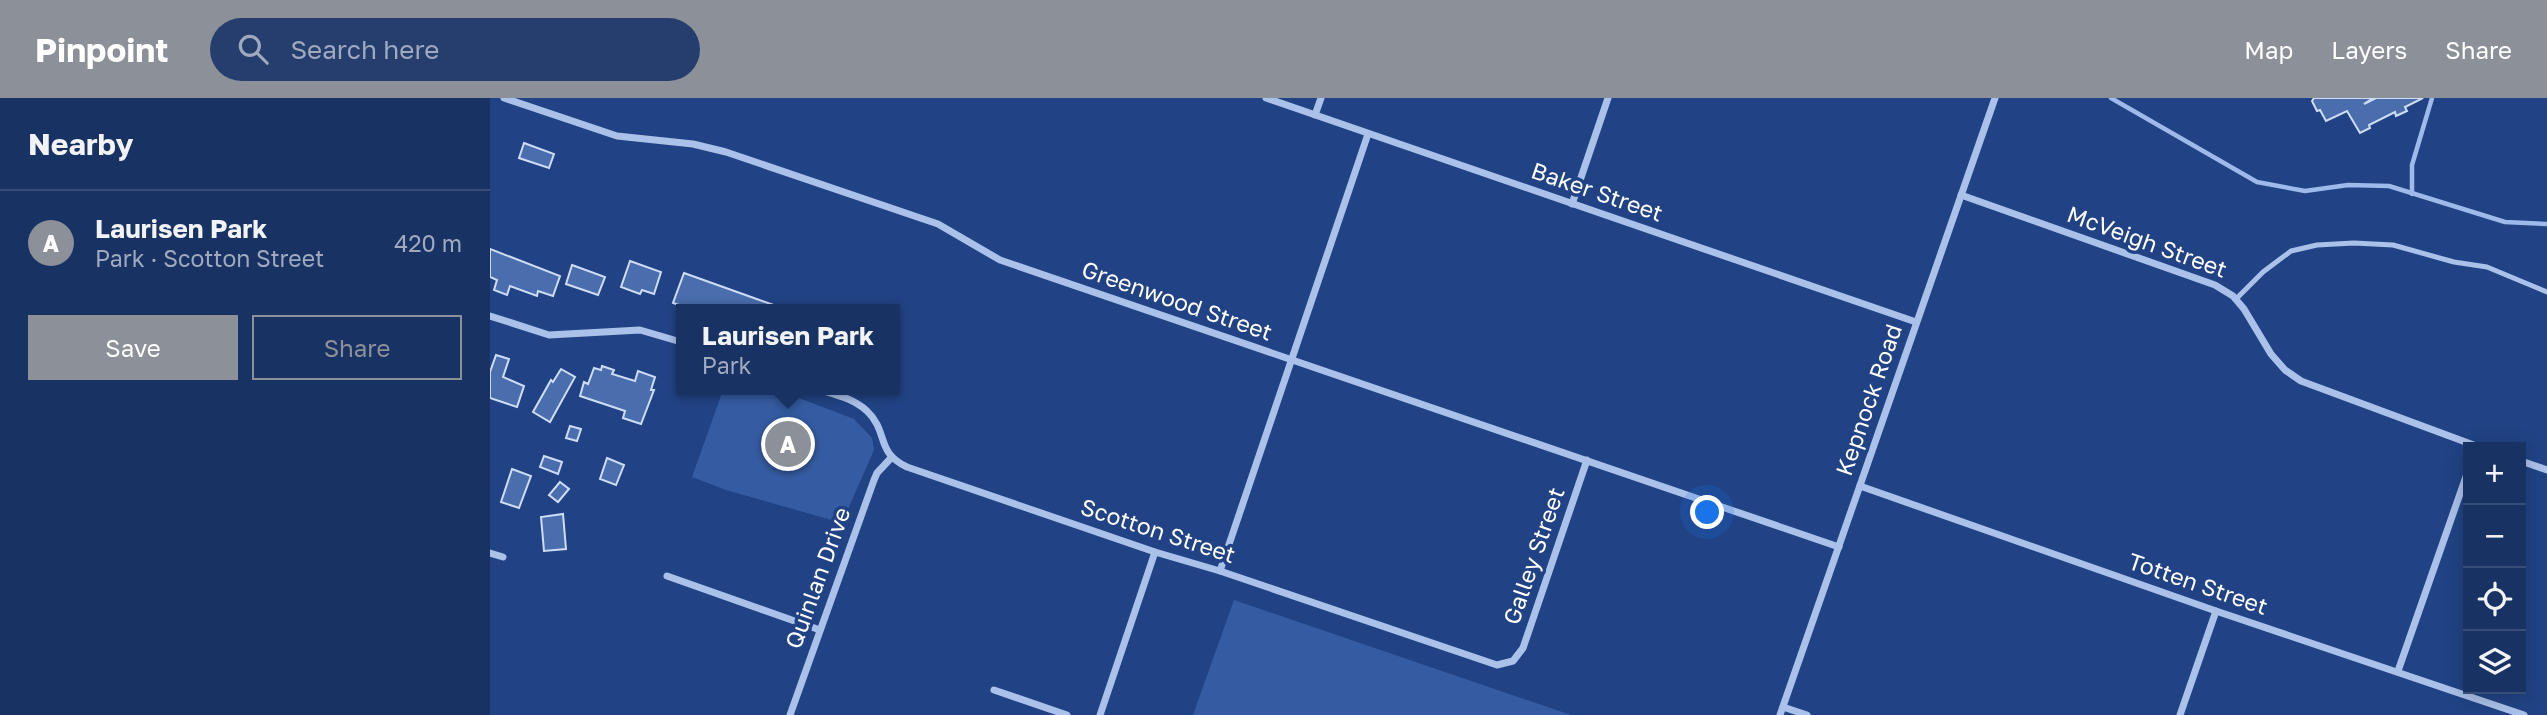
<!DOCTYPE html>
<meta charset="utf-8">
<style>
body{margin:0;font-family:"Golos Text",sans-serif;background:#263e6d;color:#f1f3f6}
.controls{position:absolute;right:21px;bottom:21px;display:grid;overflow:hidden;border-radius:0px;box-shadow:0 4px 18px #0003}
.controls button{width:63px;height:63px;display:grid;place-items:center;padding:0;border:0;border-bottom:2px solid #374d78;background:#193264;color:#f1f3f6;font:35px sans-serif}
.you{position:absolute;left:1218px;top:415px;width:24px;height:24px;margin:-18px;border:5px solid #fff;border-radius:50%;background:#1a73e8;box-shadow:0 0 0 10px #1a73e833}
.badge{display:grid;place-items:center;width:46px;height:46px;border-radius:50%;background:#8c9099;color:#fff;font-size:23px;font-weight:700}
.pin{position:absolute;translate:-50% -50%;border:4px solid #fff;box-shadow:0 2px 7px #0006}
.popup{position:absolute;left:186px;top:206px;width:224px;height:91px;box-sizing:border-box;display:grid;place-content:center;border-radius:0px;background:#193264;filter:drop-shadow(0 2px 5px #0005);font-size:23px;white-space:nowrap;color:#9faabf}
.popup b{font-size:26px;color:#f1f3f6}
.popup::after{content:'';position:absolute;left:50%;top:100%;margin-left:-14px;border:14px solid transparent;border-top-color:#193264}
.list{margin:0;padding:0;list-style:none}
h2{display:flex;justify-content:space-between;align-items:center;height:91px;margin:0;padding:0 28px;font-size:30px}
h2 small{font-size:23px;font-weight:400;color:#9faabf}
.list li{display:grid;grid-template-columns:46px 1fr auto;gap:21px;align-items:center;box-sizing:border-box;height:105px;padding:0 28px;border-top:2px solid #374d78}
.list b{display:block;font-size:26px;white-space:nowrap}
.list p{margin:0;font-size:23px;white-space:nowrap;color:#9faabf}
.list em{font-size:23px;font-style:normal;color:#9faabf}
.actions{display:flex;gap:14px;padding:21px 28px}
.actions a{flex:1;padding:16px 0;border:2px solid #8c9099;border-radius:0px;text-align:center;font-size:24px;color:#8c9099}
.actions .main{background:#8c9099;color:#fff}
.icon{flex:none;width:38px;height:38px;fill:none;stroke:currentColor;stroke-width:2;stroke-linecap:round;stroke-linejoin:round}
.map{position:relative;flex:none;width:2057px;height:617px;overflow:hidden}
header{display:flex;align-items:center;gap:42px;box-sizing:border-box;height:98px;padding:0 35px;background:#8c9099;color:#fff}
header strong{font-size:33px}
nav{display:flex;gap:38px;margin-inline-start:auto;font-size:24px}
.search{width:490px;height:63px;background:#263e6d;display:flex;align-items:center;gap:18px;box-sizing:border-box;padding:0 24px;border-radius:38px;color:#9faabf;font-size:26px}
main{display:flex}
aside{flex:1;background:#193264}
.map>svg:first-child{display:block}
</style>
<header>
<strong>Pinpoint</strong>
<div class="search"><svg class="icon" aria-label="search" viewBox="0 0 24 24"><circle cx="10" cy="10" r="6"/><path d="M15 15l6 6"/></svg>Search here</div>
<nav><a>Map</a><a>Layers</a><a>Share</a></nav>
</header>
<main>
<aside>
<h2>Nearby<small></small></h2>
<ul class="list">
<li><span class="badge">A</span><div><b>Laurisen Park</b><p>Park · Scotton Street</p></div><em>420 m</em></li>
</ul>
<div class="actions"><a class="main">Save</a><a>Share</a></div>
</aside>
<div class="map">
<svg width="2057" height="617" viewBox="0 0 2057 617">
<rect width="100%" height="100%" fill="#214385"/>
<g fill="#355ca2">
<polygon points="233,292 288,292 364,321 382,340 384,352 352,425 236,392 202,379"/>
<polygon points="744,502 1081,617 703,617"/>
</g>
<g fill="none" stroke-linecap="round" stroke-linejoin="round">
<g stroke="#9ebaea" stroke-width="4.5">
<polyline points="1621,0 1767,84 1815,93 1858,87 1899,88 2015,124 2057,126"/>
<polyline points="1922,96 1922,67 1942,0"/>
</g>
</g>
<g fill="#4a6dad" stroke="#ceddf7" stroke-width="2">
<polygon points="1824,0 1883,0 1874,6 1886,0 1933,0 1915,9 1917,13 1906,18 1905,14 1879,27 1880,30 1870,35 1857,13 1836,23 1830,12 1827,13 1822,3"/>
<polygon points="34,45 64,56 59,70 29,60"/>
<polygon points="0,151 70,178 63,198 48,193 47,198 20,188 17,197 4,192 7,182 0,179"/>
<polygon points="140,163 171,174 164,196 152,192 150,196 131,189"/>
<polygon points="82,167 115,179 108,197 76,186"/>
<polygon points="194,175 292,210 292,211 200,211 183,205"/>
<polygon points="6,257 19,261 13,279 34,288 27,309 0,300 0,274"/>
<polygon points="112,268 124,272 122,276 145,283 148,273 165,279 161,292 164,292 151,326 133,320 135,313 90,298 94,284 98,286 104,270 111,272"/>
<polygon points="71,271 85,279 60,324 43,314 61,282 63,284"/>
<polygon points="80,328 91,331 87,343 76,340"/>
<polygon points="54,358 72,364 68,376 50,369"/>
<polygon points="117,360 134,367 126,387 110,381"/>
<polygon points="22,371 41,378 29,410 11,404"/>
<polygon points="70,384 79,391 68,404 59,397"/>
<polygon points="73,416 76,451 54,453 51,419"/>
</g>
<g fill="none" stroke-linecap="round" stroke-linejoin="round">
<polyline stroke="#aac1e9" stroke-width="5" points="1746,201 1773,174 1801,153 1827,147 1864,145 1903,147 1964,164 1997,169 2057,194"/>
<g stroke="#aac1e9" stroke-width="7">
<polyline points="14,0 127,38 203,46 236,54 448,126 510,162 1349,449"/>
<polyline points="776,0 1426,224"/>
<polyline points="825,17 831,0"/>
<polyline points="1471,97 1725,187 1743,198 1754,211 1781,256 1795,272 1811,283 1989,349"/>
<polyline points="1082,106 1118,0"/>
<polyline points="0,218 59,237 150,232 191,244"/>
<path d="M 331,292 C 347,297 364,301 377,313 C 399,334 385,354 417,369 L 665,454 L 730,473 L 1007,567 L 1023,563 L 1033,550 L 1097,362"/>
<polyline points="2031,363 2057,372"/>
<polyline points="1370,388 1726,513 2034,617"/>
<polyline points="0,455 13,459"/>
<polyline points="730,473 878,36"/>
<polyline points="177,478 330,532"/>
<polyline points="1908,573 1978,373"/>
<polyline points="504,592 577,617"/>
<polyline points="1293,609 1317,617"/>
<polyline points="300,617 384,382 387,375 401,360"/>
<polyline points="610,617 665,454"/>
<polyline points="1290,617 1505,0"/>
<polyline points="1690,617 1726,513"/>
</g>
</g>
<g text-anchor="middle" stroke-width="7" stroke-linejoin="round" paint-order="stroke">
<g font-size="23" fill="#fff" stroke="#214385">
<text transform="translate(1107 94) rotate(19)" y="8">Baker Street</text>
<text transform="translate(1657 144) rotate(20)" y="8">McVeigh Street</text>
<text transform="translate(687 203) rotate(19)" y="8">Greenwood Street</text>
<text transform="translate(1379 302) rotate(-71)" y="8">Kepnock Road</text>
<text transform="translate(668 433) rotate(18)" y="8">Scotton Street</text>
<text transform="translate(1044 458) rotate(-71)" y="8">Galley Street</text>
<text transform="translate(328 480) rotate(-70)" y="8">Quinlan Drive</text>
<text transform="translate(1708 486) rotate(19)" y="8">Totten Street</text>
</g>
</g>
</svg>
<div class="controls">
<button>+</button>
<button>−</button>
<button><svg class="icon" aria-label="locate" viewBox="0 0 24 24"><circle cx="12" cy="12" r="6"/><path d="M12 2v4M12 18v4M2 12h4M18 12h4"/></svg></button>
<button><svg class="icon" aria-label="layers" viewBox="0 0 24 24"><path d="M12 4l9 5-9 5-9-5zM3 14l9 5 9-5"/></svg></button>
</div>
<div class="you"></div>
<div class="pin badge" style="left:298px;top:346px">A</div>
<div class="popup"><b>Laurisen Park</b>Park</div>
</div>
</main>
